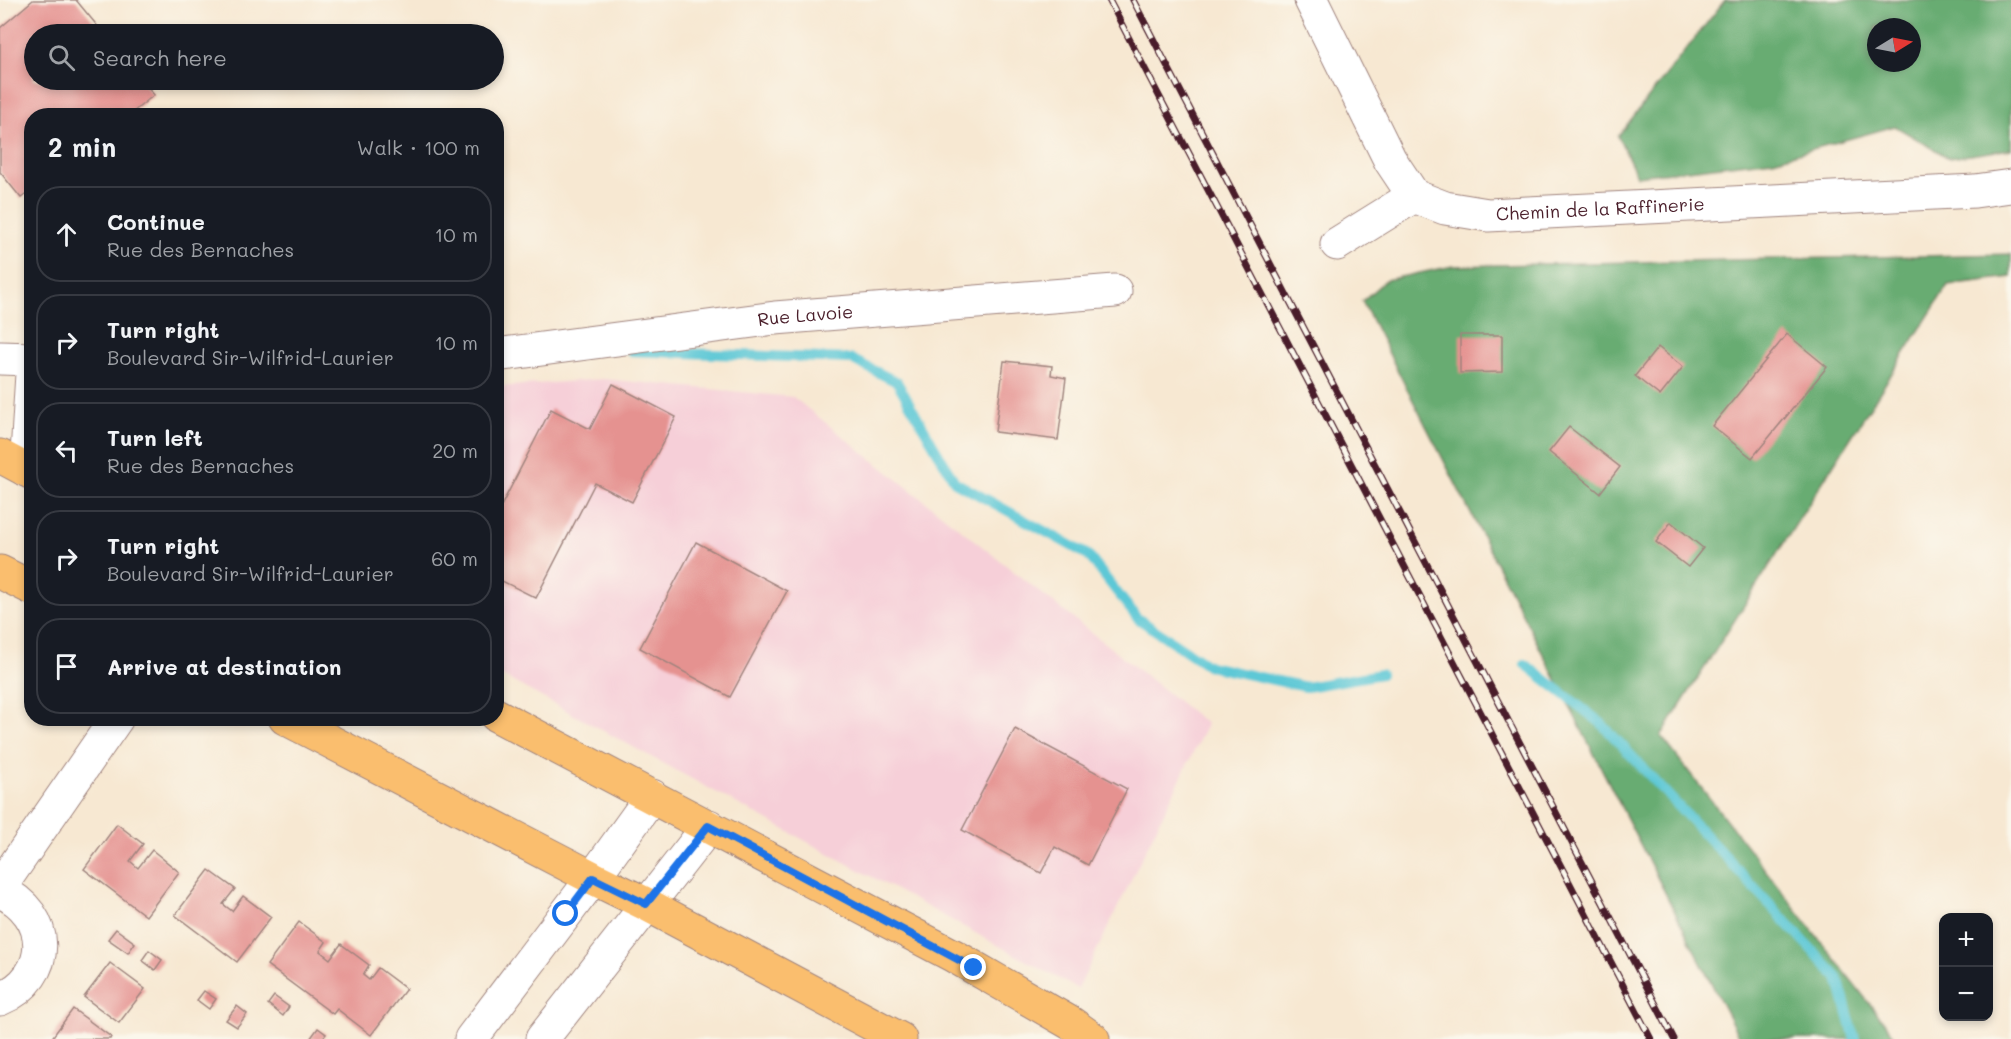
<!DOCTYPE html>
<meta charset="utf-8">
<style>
body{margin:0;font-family:Mali,sans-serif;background:#20242c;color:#f1f3f6}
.controls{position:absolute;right:18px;bottom:18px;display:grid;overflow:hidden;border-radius:12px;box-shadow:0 3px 9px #0003}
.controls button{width:54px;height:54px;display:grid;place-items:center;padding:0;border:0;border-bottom:2px solid #363941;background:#171b24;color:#f1f3f6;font:30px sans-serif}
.compass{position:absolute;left:1867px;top:18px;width:54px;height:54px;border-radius:50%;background:#171b24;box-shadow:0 3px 9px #0003;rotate:80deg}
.stop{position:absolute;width:18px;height:18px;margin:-14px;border:4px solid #1a73e8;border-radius:50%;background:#fff}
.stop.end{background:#1a73e8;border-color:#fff;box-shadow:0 2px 6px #0008}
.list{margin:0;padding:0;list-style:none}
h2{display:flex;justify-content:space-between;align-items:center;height:78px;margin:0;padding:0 24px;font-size:26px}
h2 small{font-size:20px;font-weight:400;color:#9ea1a6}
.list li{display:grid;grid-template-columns:39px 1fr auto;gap:18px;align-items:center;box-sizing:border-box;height:96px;margin:0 12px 12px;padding:0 12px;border:2px solid #363941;border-radius:24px}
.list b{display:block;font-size:22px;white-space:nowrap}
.list p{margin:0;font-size:20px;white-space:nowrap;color:#9ea1a6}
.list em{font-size:20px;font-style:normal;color:#9ea1a6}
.icon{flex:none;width:33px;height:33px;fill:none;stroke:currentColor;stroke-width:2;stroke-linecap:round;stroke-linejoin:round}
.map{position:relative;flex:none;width:2011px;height:1039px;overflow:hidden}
.search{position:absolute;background:#171b24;box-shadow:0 3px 9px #0003;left:24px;top:24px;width:480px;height:66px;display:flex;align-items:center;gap:15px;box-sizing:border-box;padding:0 21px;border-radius:33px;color:#9ea1a6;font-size:22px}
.panel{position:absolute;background:#171b24;box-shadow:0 3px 9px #0003;left:24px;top:108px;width:480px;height:618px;border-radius:24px}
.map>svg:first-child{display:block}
</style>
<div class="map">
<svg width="2011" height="1039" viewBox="0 0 2011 1039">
<rect width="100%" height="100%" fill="#fbf7ec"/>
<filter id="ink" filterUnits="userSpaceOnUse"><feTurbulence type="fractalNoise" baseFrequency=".0167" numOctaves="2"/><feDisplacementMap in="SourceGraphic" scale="12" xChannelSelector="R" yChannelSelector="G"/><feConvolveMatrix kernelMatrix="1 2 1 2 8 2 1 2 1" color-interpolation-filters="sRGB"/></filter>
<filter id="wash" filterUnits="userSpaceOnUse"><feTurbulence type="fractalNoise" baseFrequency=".008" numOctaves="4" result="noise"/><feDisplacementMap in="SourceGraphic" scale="24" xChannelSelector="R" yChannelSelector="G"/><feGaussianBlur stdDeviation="1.35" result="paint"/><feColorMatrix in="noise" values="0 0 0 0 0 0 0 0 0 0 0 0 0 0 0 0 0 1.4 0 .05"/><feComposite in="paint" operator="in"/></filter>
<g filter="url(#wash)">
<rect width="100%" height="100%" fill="#f7e8d2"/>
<polygon fill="#f6cfd8" points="603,379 793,397 1207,724 1078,989 497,673 497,387"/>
<g fill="#67ac72" stroke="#58664e" stroke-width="1.5" fill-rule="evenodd">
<path d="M 1725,0 L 2011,0 L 2011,149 L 1949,158 L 1895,126 L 1773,160 L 1637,176 L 1618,136 ZM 1876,27 L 1912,27 L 1912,63 L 1876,63 Z"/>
<polygon points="2011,254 2011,277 1948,285 1661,736 1897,1039 1740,1039 1362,301 1386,280 1453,266"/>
</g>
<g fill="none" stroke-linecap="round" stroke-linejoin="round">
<g stroke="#5dc8d6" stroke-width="10">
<polyline points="631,351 851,359 897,382 955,482 1088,555 1137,618 1209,666 1306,687 1381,674"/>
<polyline points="1525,664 1601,723 1838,978 1855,1039"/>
</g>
</g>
<g id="blocks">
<g fill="#e59290">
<polygon points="33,0 76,0 104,34 34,34 34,80 141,80 154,95 128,116 32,116 32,190 21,198 0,172 0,28"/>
<polygon points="1787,334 1827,367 1752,458 1712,426"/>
<polygon points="1460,335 1502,335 1502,372 1460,373"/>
<polygon points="1658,347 1683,367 1660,396 1635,376"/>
<polygon points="1004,361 1052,366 1051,375 1066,378 1058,440 995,432"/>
<polygon points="613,384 676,417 632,502 595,483 536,598 496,578 496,516 551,409 590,429"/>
<polygon points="1569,427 1620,467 1600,493 1549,452"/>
<polygon points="1671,522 1703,548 1688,567 1656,542"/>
<polygon points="696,542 787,591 730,697 640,648"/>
<polygon points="1015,729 1127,789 1088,865 1055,847 1041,873 962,830"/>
<polygon points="117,824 143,844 130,861 138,868 152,850 179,872 146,916 84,869"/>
<polygon points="209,870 235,889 223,904 232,911 243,896 271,917 237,962 175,915"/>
<polygon points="299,922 326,942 320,951 330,959 341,944 369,965 363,975 369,980 378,968 406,989 371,1035 337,1009 333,1014 267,965"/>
<polygon points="116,929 135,943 128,953 108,939"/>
<polygon points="149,950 162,960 155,970 142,960"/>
<polygon points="110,963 145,989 119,1023 84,997"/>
<polygon points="204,991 216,999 209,1009 197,1000"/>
<polygon points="274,996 289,1007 283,1016 268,1004"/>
<polygon points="237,1006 247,1014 237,1027 226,1020"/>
<polygon points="73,1009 111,1037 110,1039 51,1039"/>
<polygon points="318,1028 326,1034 322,1039 310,1039"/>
</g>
</g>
</g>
<g filter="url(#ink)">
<use href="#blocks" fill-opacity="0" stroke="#a0847e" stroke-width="1.5"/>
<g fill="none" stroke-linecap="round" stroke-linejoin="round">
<g stroke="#a0847e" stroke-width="35">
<g id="minor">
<polyline points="1337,244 1414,196"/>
<path id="s1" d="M 496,355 L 775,318 L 1115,291"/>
<polyline points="0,358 32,359"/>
<polyline points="26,470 32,374"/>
<polyline points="0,887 117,718"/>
<path d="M 0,891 C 52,914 54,976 0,999"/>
<polyline points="471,1039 593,878 652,796"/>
<polyline points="542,1039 709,826"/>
</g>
</g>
<g stroke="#a0847e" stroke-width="35">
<g id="tertiary">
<path id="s2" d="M 1311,0 L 1390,160 L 1414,196 L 1445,208 L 1488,215 L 1975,191 L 2011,186"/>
</g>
</g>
<g stroke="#a0847e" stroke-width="35">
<g id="primary">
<polyline points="0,456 32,473"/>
<polyline points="0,572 32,588"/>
<polyline points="496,715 954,956 1072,1024 1093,1039"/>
<polyline points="285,718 593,878 646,904 900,1039"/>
</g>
</g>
<use href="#minor" stroke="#fff" stroke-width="33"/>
<use href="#tertiary" stroke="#fff" stroke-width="33"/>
<use href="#primary" stroke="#fabe6e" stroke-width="33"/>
<g stroke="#4a1f2b" stroke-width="7">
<g id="rail">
<polyline points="1109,0 1651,1039"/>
<polyline points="1133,0 1674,1039"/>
</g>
</g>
<use href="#rail" stroke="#fbf7ec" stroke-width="4.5" stroke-dasharray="14" stroke-linecap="butt"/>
</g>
</g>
<g fill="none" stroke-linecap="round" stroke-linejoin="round" filter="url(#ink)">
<polyline stroke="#1a73e8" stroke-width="8" points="566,914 593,878 646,904 708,826 974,968"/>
</g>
<g text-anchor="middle" stroke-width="4.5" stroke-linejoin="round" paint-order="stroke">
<g font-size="18" fill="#4a1f2b" stroke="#fbf7ec">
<text dy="6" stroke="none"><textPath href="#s2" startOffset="411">Chemin de la Raffinerie</textPath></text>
<text dy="6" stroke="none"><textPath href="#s1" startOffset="312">Rue Lavoie</textPath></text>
</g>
</g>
</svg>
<div class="controls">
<button>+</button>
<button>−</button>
</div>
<svg class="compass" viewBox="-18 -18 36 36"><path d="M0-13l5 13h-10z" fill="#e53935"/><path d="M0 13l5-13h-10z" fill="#9ea1a6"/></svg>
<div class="stop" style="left:566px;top:914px"></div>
<div class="stop end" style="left:974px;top:968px"></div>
<div class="search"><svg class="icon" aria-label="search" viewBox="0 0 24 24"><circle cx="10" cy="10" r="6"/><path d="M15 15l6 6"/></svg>Search here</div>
<section class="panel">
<h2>2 min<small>Walk · 100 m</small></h2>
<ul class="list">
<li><svg class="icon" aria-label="ahead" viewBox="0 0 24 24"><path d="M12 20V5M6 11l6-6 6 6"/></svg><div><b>Continue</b><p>Rue des Bernaches</p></div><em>10 m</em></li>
<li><svg class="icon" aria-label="right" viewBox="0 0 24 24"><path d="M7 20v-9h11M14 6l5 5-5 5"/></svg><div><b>Turn right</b><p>Boulevard Sir-Wilfrid-Laurier</p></div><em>10 m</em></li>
<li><svg class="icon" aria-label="left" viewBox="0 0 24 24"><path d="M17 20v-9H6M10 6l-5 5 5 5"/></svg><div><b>Turn left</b><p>Rue des Bernaches</p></div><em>20 m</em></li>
<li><svg class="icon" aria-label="right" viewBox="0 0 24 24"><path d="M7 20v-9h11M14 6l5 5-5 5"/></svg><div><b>Turn right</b><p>Boulevard Sir-Wilfrid-Laurier</p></div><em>60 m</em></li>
<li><svg class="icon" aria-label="arrive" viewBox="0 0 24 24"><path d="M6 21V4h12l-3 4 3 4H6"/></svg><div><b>Arrive at destination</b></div></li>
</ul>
</section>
</div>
